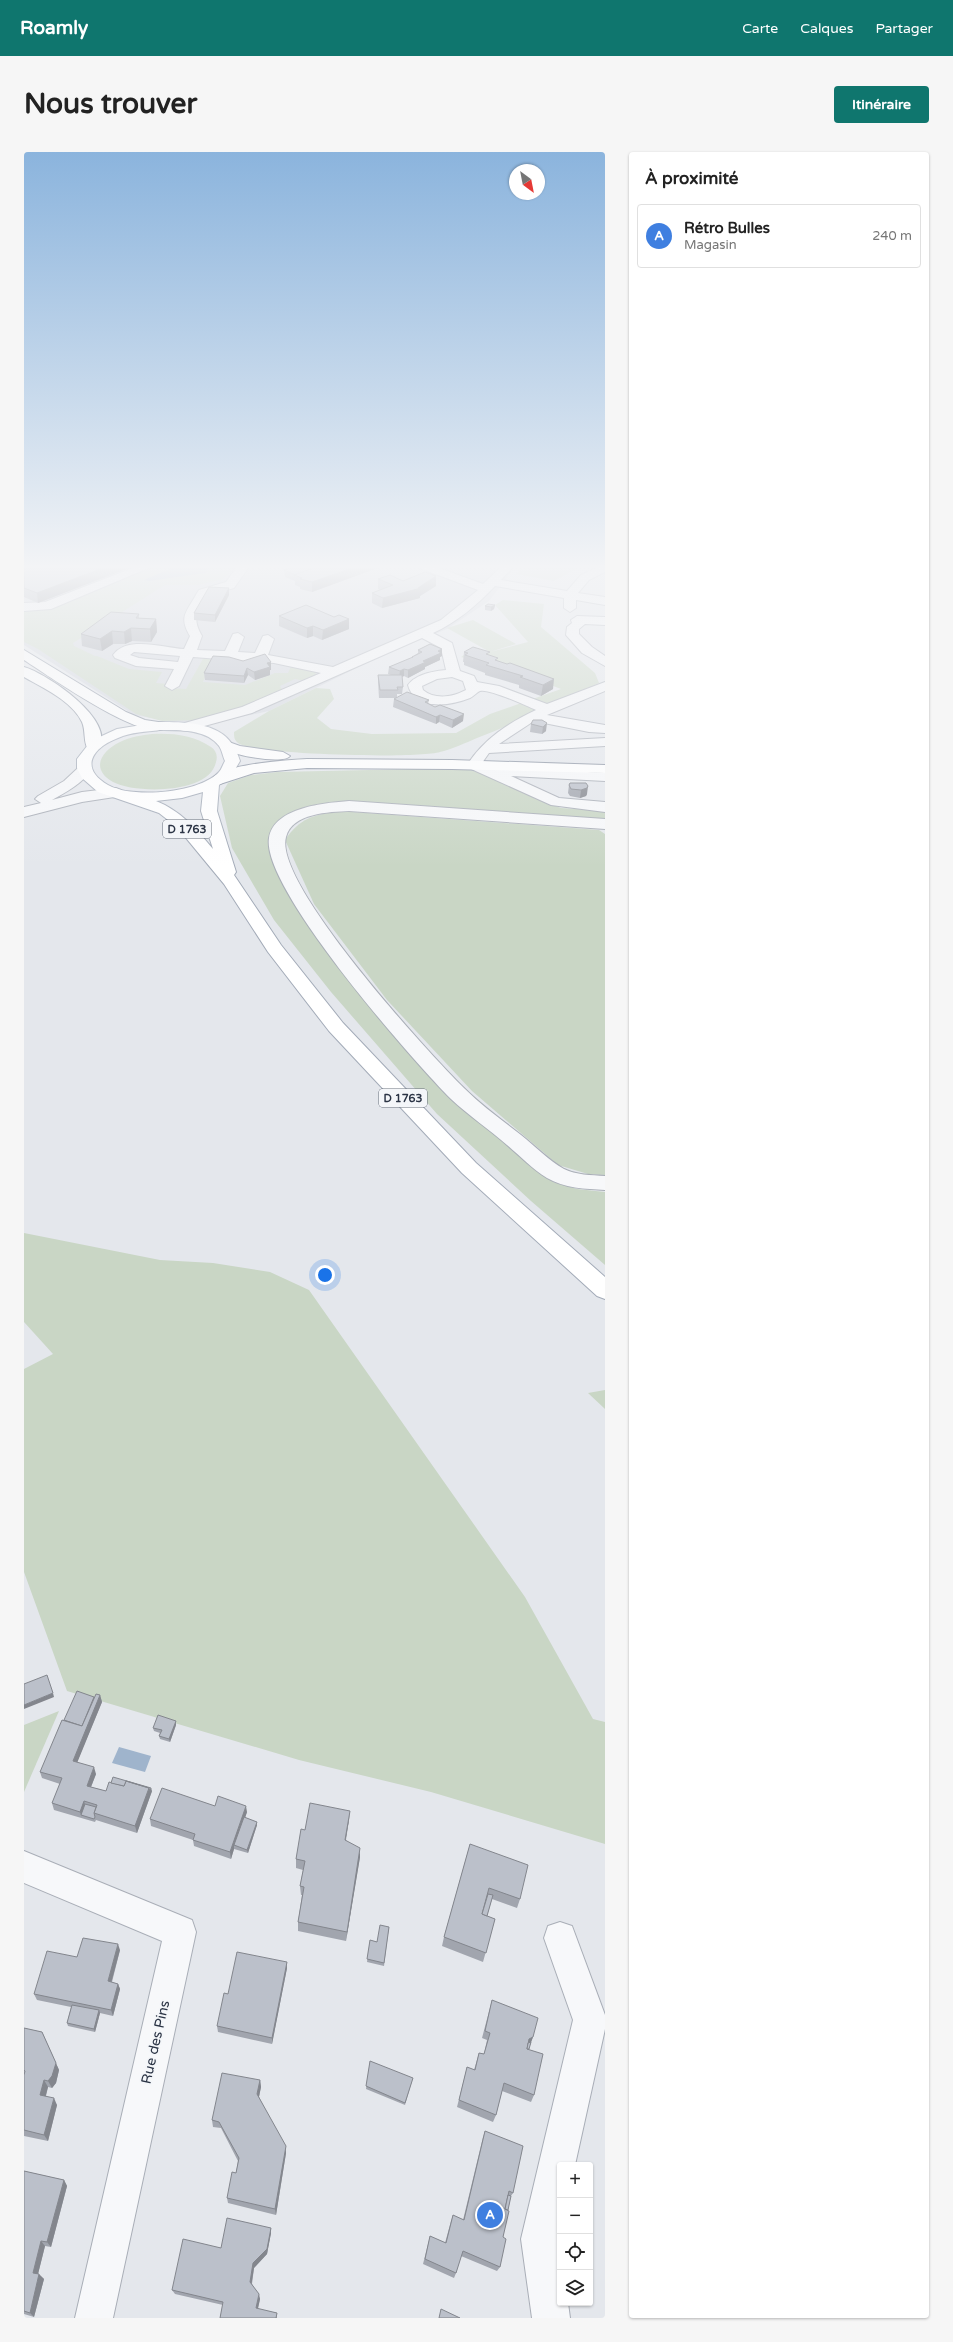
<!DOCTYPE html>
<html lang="fr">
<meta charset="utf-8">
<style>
body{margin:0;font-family:"Varela Round",sans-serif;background:#f6f6f6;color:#222}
.controls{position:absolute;right:12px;bottom:12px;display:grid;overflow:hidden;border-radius:4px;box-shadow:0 1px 3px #0004}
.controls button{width:36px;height:36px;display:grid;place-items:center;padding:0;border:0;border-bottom:1px solid #e0e0e0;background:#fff;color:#222;font:20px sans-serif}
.compass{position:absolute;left:485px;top:12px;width:36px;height:36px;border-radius:50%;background:#fff;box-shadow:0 1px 3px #0004;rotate:148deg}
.you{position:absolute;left:301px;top:1123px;width:14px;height:14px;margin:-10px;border:3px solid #fff;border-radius:50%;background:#1a73e8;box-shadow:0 0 0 6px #1a73e833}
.badge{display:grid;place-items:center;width:26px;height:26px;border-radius:50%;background:#0f766e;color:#fff;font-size:13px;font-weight:700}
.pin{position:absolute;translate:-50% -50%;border:2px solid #fff;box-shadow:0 1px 4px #0006}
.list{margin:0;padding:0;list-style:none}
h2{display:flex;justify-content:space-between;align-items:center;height:52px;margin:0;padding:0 16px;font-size:17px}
h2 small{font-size:13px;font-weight:400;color:#767676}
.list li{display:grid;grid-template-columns:26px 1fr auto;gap:12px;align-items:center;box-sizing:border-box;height:64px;margin:0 8px 8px;padding:0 8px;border:1px solid #e0e0e0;border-radius:4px}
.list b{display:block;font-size:15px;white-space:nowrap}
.list p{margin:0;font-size:13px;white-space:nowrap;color:#767676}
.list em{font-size:13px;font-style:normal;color:#767676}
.icon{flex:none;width:22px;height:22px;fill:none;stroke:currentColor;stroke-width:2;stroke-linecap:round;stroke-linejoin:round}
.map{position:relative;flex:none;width:581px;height:2166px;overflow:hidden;border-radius:4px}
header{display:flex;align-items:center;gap:24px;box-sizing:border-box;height:56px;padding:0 20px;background:#0f766e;color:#fff}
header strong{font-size:19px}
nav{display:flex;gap:22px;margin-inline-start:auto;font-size:14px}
.intro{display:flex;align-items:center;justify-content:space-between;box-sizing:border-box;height:96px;padding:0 24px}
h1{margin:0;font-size:28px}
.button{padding:10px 18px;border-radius:4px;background:#0f766e;color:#fff;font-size:14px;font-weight:700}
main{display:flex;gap:24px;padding:0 24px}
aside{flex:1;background:#fff;border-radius:4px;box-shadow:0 1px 3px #0004}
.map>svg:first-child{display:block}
</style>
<header>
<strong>Roamly</strong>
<nav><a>Carte</a><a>Calques</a><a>Partager</a></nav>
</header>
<div class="intro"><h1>Nous trouver</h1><a class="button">Itinéraire</a></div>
<main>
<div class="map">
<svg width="581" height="2166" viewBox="0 0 581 2166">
<rect width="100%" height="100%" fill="#e4e7ec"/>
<polygon fill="#d2d6de" points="0,412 493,412 465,449 423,477 359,503 245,559 198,569 156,571 110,563 0,493"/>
<g fill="#c9d6c5">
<polygon points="136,412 214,412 199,427 174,433 141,433 49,491 50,494 71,504 73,504 105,517 138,520 132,531 144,532 146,536 162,537 180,505 189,506 179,530 221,533 251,521 264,521 268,512 287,515 293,523 280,529 271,527 256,534 259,539 217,558 183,568 138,569 112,562 14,497 0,490 0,460 29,456"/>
<polygon points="504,412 561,412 530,429 492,422"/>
<path d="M 479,448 L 520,452 L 517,475 L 571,521 L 575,531 C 535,550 495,570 453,586 C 441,591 429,597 416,600 C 393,607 230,603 214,591 C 210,588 210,584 210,580 L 245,559 L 292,536 L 306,537 L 310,547 L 293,566 L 307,577 L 348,582 L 432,581 L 466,562 L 537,537 L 488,518 L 437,505 L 444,500 L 466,500 L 423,476 L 449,468 L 492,492 L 466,500 L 504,490 L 471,453 Z"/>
<path d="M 128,582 C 149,581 169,583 187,595 C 192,598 194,604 192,610 C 186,642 111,642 89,630 C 66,617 77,599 96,590 C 106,585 118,583 128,582 Z"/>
<polygon points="437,616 454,620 476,628 512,647 537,656 581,659 581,667 361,651 305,652 280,655 252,673 258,724 274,759 333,837 429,946 529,1030 553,1037 581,1040 581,1113 507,1049 413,962 307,840 250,768 208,696 196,644 204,631 227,623 253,620"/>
<path d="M 315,659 L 575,678 L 581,682 L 581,1023 L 564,1022 L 534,1013 L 448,939 L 363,848 L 290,752 L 261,688 C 276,666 289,663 315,659 Z"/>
<polygon points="0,1081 136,1108 189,1111 246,1120 285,1138 501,1445 569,1567 581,1570 581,1692 407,1640 275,1608 43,1539 0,1420 0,1217 29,1202 0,1170"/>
<polygon points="581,1238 581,1257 564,1241"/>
<polygon points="35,1559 0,1640 0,1573"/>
</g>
<g fill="#9fb4cc">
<polygon points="157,412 189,412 181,421 125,429 120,428"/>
<polygon points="95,1595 127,1604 121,1620 88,1611"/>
</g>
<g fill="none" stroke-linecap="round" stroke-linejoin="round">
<g stroke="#a9aeb7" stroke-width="2">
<g id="minor">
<polygon points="119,412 134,412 27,457 0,459 0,451 21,450"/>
<path d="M 215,412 L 227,412 L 210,436 L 184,443 C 174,461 167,465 178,484 L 173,498 L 201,499 L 209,482 L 214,481 L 220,485 L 214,500 L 231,501 L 239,484 L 244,483 L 250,487 L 244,503 L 309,515 L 417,468 L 454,438 L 390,414 L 388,412 L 404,412 L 459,432 L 480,412 L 492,412 L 477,428 L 543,439 L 557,423 L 581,412 L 581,420 L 565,428 L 554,441 L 581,445 L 581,453 L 552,448 L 552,456 L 546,460 L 540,456 L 540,446 L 471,434 C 452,454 433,470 409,481 L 428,491 L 436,519 L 450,524 L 453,530 L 475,534 L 523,552 L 581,530 L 581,539 L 523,563 L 581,573 L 581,581 L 565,580 L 510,569 L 475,592 L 581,586 L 581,594 L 465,601 L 458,611 L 470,617 L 476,615 L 581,621 L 581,629 L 487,624 L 535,646 L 581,650 L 581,660 L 527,653 L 445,616 L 443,613 C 460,587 484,571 512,558 C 503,554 464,536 456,539 C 453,540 450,544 446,546 C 426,554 391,559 384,533 C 392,522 410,519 422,518 L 417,496 L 398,486 L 228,561 L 162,579 L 157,578 L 155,575 L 157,572 L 218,555 L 297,521 L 250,511 L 169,505 L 155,534 L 148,538 L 141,534 L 150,517 L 112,514 L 91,506 L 89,503 C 103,483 140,496 160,497 L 166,484 C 154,464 163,460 173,441 L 175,438 L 202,430 ZM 110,500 L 156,504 L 154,510 L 115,506 L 106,503 ZM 428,525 L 439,529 L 442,538 C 429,545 411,548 399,538 L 398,534 L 413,527 Z"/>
<polygon points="553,464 581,465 581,473 561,472 555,477 555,482 568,495 581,504 581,514 558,501 542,483 543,475 548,471 547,468"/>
<path d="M 60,614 L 65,615 L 67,618 C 58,632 42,640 28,648 L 58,640 L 92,636 L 97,638 L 100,641 L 97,644 L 58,650 L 0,665 L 0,655 L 17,651 L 11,647 L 14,644 L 40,629 L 55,615 Z"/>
<path d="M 325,649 L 581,667 L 581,677 L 325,659 C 305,660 268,661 262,685 C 249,731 405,902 441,937 C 458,954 478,968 497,983 C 511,994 524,1008 540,1017 C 552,1023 567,1023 581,1024 L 581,1038 C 561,1037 540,1036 523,1026 C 508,1017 496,1004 483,993 C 465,977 445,964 427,947 C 389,909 237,736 245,686 C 250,655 301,651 325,649 Z"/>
<polygon points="0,1699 168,1768 172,1780 89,2166 51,2166 138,1789 0,1731"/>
<polygon points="536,1770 548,1774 581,1863 581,1877 551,2013 536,2013 536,2151 544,2151 546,2166 508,2166 497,2087 549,1868 520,1786 524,1774"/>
</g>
</g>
<g stroke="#a3abb8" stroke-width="2">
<path id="major" d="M 136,570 C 158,570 194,570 208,592 C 212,597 214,603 216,609 L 206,626 L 195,633 L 193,659 L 212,720 L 210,723 L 257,793 L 319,871 L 452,1011 L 581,1125 L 581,1147 L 573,1144 L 438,1021 L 305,879 L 244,800 L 200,732 L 153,675 L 135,661 L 74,640 L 58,626 L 53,616 L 53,607 L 67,589 L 93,577 ZM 136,578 C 154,578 183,577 195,594 C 198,598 199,605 201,609 C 199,612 198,617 195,620 C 176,641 108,647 84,633 C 55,616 68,596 94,586 C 107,580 122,580 136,578 ZM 179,640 L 177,659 L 189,697 C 172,677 157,659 132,649 L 158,646 Z"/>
</g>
<g stroke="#8b94a3" stroke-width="2">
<g id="highway">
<path d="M 0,498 L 102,560 L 121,568 L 141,571 L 143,574 C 127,597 19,520 0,508 Z"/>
<path d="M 0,515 C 22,521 94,569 74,597 L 64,597 C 59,590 62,579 58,570 C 48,549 19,536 0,525 Z"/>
<path d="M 202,589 L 216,594 L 259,600 L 266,604 C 260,613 201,603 195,593 L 197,590 Z"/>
<path d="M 283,607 L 428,608 L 581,613 L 581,621 L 428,617 L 283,616 L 230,621 L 196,632 L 188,627 C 199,612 264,608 283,607 Z"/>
</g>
</g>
<use href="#minor" fill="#f7f8fa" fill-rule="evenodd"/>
<use href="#major" fill="#fff" fill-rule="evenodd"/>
<use href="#highway" fill="#fff" fill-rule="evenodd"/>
</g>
<g fill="#a1a5ae">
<polygon points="0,412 115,412 14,451 0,445"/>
<polygon points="278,412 359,412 359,414 288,440 276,437 276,435 271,433 271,429 261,425 260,418"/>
<polygon points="354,427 379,429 412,434 396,444 396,446 358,456 348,451 348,441 356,438 354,437"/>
<polygon points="205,443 191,470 170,468 170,461"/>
<polygon points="471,453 470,457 467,459 461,458 461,454"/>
<polygon points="115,462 115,466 132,467 133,480 127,490 108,489 101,492 89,492 78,499 58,494 57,482"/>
<polygon points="255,464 310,465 325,467 325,477 298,488 289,484 283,486 255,474"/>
<polygon points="418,497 418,504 416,505 416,508 401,515 401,517 384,526 380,524 378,525 379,535 378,542 373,542 373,545 405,548 404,552 439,569 428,576 415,570 412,572 369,555 370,547 373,546 355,546 354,530 354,523 367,523 364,522 365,515 388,506 388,505 394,501 394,498"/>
<polygon points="440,500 466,503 474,509 529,537 517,544 495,536 495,533 461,523 461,521 440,513 440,510 439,510"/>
<polygon points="189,504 247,518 246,518 246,523 231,528 224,523 220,531 181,528 180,521"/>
<polygon points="518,568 522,579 518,582 506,580 507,572"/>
<polygon points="546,631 563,642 562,644 556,646 546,644 544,641 545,633"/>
<polygon points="76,1543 78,1550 53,1610 72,1622 67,1635 82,1639 128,1639 113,1681 72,1668 71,1670 30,1658 28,1651 36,1632 18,1626 16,1620 40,1568 70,1545"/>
<polygon points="152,1573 146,1590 136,1587 135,1584 136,1581 130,1579 129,1576"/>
<polygon points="191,1654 223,1660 221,1666 233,1673 224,1701 210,1697 207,1707 170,1694 169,1688 127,1674 126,1667"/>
<polygon points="325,1668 322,1688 336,1705 322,1789 274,1779 274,1770 278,1743 277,1743 276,1734 279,1718 272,1716 272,1707 281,1678"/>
<polygon points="446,1692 496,1747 493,1756 468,1747 463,1764 471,1767 459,1810 418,1794 420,1785"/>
<polygon points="365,1775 360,1814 343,1810 346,1788 353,1790"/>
<polygon points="96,1798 88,1830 94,1832 96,1837 89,1864 76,1861 71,1880 44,1874 43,1871 47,1855 13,1848 10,1842 53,1805"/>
<polygon points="263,1810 263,1816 248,1892 194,1880 193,1874"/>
<polygon points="468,1848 509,1885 507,1890 505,1897 510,1943 507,1950 478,1939 472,1963 469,1970 433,1955 443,1915 450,1918 455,1901 460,1902 463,1888 458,1886"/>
<polygon points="0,1876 18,1880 35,1918 32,1931 28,1936 24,1935 22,1944 33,1953 24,1989 0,1984"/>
<polygon points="346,1909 388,1929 381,1953 342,1937"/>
<polygon points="236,1928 237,1935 235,1945 262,2001 252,2063 204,2051 203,2046 212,2021 214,2009 197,1976 189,1975 188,1968"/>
<polygon points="461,1979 489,2041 487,2044 484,2058 479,2085 476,2115 473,2119 437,2104 432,2121 430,2126 399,2112 406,2084 421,2091 427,2069 429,2063 439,2068 459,1985"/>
<polygon points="0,2019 40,2028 43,2034 27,2095 21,2094 14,2122 20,2127 10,2165 0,2162"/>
<polygon points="247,2076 247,2081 243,2102 230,2116 228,2132 236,2147 234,2157 253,2161 253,2166 196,2166 199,2153 151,2142 148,2138 197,2096"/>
</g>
<g fill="#83868d">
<polygon points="89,412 115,412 14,451 13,441"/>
<polygon points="304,412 326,412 304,420"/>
<polygon points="340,412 359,412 359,414 288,440 288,430"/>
<polygon points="412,424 412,434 396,444 396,446 358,456 359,446 394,436"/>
<polygon points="205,436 205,443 191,470 191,463"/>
<polygon points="471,453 470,457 467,459 467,455"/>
<polygon points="132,467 133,480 127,490 126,477"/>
<polygon points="325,467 325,477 298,488 299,478"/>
<polygon points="289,474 289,484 283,486 283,476"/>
<polygon points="107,476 108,489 101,492 100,480"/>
<polygon points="88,479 89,492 78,499 76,487"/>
<polygon points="418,497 418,504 416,505 416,508 401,515 401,517 384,526 384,518 414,499"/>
<polygon points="247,510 247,518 246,518 246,523 231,528 230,520 243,511"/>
<polygon points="223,516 224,523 220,531 220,524"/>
<polygon points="380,517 380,524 375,526 376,519"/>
<polygon points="530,527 529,537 517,544 519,533"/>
<polygon points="440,562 439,569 428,576 429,568"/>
<polygon points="416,563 415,570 412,572 412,565"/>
<polygon points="523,571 522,579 518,582 519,575"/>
<polygon points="564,634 563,642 562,644 556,646 557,638"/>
<polygon points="29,1541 30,1545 0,1557 0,1553"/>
<polygon points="76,1543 78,1550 51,1616 49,1609"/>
<polygon points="152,1569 152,1573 146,1590 145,1587"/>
<polygon points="70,1615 72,1622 65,1640 63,1634"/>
<polygon points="125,1636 127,1636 128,1639 113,1681 111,1674"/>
<polygon points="60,1649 62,1656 57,1663 56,1660"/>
<polygon points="222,1654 223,1660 211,1694 210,1693 210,1697 207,1707 206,1700"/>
<polygon points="326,1659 325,1668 320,1697 321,1688"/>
<polygon points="233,1670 233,1673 224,1701 223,1698"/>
<polygon points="336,1696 336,1705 322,1789 323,1780"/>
<polygon points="94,1792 96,1798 86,1835 84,1829"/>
<polygon points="263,1810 263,1816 248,1892 248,1886"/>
<polygon points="94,1832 96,1837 89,1864 87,1858"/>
<polygon points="75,1858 76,1861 71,1880 70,1877"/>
<polygon points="18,1880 35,1918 32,1931 28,1936 24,1929"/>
<polygon points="509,1885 506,1893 503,1894 505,1887"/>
<polygon points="20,1928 24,1935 20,1950 16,1943"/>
<polygon points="236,1928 237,1935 234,1949 233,1942"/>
<polygon points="30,1946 33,1953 24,1989 20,1983"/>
<polygon points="262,1994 262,2001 252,2063 251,2057"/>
<polygon points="40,2028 43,2034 27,2095 23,2090"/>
<polygon points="247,2076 247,2081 243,2102 230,2116 227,2135 226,2130 229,2111"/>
<polygon points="17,2089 21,2094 13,2126 9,2121"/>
<polygon points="15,2122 20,2127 10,2165 6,2161"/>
<polygon points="235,2142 236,2147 233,2160 232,2156"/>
</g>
<g fill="#bbc0ca" stroke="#83868d">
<polygon points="0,412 89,412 13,441 0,436"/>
<polygon points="277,412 289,416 272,423 260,418"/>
<polygon points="289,412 308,412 314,414 320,412 340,412 288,430 276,427 278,426 270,423 295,414"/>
<polygon points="401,420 412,424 394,436 397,436 359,446 348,441 369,433 354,427 366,423 379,429"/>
<polygon points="185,435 205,436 191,463 170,461"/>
<polygon points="464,452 471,453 467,455 461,454"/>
<polygon points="282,453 310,465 315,463 325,467 299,478 289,474 283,476 255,464"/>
<polygon points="87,460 115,462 112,466 132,467 126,477 107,476 100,480 88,479 76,487 57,482"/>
<polygon points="406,492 418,497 414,499 417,501 399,509 402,510 384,518 380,517 376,519 365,515 389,505 388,505 398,500 394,498"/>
<polygon points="449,495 466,500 462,502 474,506 471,508 483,512 486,511 530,527 519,533 496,525 499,524 462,513 465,511 441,503 444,501 440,500"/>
<polygon points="241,502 247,510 243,511 246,515 230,520 223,516 220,524 180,521 189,504 205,505 219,509"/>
<polygon points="354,523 378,523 379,535 373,535 374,538 356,538"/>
<polygon points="383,540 405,548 401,550 411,555 416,553 440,562 429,568 416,563 412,565 370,547"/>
<polygon points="509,568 518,568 523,571 519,575 507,572"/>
<polygon points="546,631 562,631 564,634 563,636 557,638 547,637 545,633"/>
<polygon points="23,1523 29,1541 0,1553 0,1532"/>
<polygon points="53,1539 70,1545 58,1574 40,1568"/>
<polygon points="72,1542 76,1543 49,1609 70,1615 63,1634 82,1639 85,1630 100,1634 102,1629 125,1636 111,1674 70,1661 73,1653 60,1649 56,1660 28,1651 38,1626 16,1620 38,1568 58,1574"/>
<polygon points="134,1563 152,1569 145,1587 135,1584 138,1578 129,1576"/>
<polygon points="89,1625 127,1636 126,1640 125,1636 102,1629 100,1634 87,1631"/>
<polygon points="138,1636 191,1654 194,1644 222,1654 206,1700 169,1688 171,1682 126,1667"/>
<polygon points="286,1651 326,1659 321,1688 336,1696 323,1780 274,1770 280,1735 276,1734 281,1709 272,1707 277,1677 281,1678"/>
<polygon points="61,1652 72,1655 70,1661 71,1665 70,1667 57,1663"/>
<polygon points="220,1665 233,1670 223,1698 210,1693"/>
<polygon points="446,1692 504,1713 496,1747 465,1736 458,1762 471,1767 462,1801 420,1785"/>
<polygon points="464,1742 469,1743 463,1764 458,1762"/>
<polygon points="356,1773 365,1775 360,1811 343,1807 346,1788 353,1790"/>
<polygon points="59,1786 94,1792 84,1829 94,1832 87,1858 10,1842 23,1799 53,1805"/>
<polygon points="213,1800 263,1810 248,1886 193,1874 200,1841 204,1842"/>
<polygon points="468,1848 514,1866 509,1885 505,1887 503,1897 519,1902 510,1943 480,1931 472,1963 435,1948 443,1915 451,1918 455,1901 460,1902 466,1881 461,1879"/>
<polygon points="48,1853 75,1858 70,1877 43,1871"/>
<polygon points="0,1876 18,1880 32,1911 28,1924 24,1929 20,1928 16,1943 30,1946 20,1983 0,1978 0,1923 1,1919 0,1918"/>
<polygon points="507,1890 505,1897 503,1897 504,1891"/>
<polygon points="346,1909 389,1926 381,1951 342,1934"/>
<polygon points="198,1921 236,1928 233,1942 262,1994 251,2057 203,2046 208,2020 212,2021 215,2006 195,1970 188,1968"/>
<polygon points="461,1979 499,1994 489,2041 485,2039 481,2057 485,2059 479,2085 482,2087 476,2115 439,2099 432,2121 401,2107 406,2084 422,2091 429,2063 440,2068"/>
<polygon points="0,2019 40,2028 23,2090 17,2089 9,2121 15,2122 6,2161 0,2159"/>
<polygon points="484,2043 487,2044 484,2058 481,2057"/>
<polygon points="203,2066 247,2076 243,2097 229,2111 226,2130 235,2142 232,2156 253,2161 252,2166 196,2166 199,2150 148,2138 159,2087 197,2096"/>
<polygon points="417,2157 436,2166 415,2166"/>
</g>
<linearGradient id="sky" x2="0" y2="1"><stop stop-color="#8bb4dd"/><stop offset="0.58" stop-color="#f3f4f6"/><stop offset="1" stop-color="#f3f4f6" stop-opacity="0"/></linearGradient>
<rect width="581" height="715" fill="url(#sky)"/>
<g text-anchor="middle" stroke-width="3.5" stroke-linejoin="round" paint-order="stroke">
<g fill="#f4f6f9" stroke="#676e7b" stroke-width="1">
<rect x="139" y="668" width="48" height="18" rx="3"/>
<rect x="355" y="937" width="48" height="18" rx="3"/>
</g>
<g font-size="11" font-weight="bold" fill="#2b3445">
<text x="163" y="681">D 1763</text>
<text x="379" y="950">D 1763</text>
</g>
<g font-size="14" fill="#2b3445" stroke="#f4f6f9">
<text transform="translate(131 1890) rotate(-77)" y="5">Rue des Pins</text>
</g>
</g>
</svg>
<div class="controls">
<button>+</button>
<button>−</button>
<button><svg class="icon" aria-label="locate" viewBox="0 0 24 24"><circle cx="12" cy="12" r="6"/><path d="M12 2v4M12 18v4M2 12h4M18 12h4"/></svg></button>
<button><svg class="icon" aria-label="layers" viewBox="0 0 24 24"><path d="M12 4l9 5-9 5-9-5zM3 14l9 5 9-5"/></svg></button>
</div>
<svg class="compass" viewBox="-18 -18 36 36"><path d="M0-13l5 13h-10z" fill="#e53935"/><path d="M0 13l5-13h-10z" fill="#767676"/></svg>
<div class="you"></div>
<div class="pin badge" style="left:466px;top:2063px;background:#3f7fe0">A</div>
</div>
<aside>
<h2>À proximité<small></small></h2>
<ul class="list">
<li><span class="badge" style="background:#3f7fe0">A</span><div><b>Rétro Bulles</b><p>Magasin</p></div><em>240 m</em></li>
</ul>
</aside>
</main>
